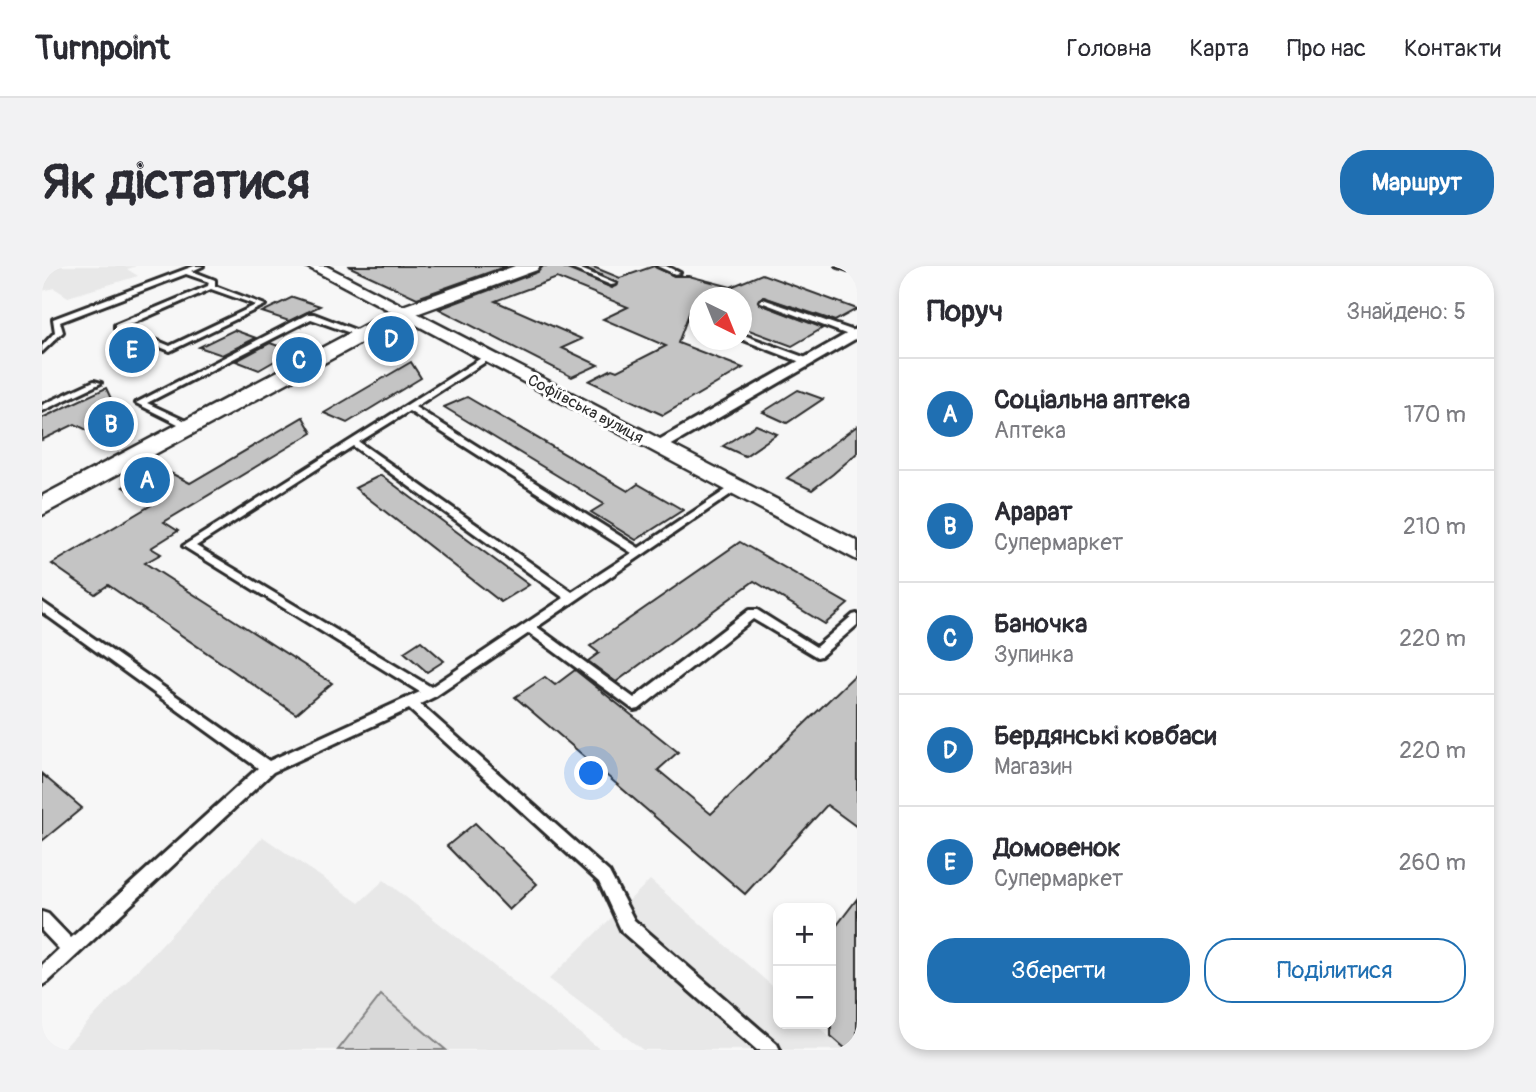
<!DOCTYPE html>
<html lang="uk">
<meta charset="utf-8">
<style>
body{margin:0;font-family:Pangolin,sans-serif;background:#f2f2f3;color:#2b2b33}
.controls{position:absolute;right:21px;bottom:21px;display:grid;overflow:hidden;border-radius:14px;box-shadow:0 4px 10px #0003}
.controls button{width:63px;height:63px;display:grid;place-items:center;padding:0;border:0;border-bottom:2px solid #e1e1e2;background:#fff;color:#2b2b33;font:35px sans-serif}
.compass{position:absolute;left:647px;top:21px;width:63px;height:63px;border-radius:50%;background:#fff;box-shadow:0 4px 10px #0003;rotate:137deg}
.you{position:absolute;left:550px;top:508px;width:24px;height:24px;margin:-18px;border:5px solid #fff;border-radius:50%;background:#1a73e8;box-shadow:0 0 0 10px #1a73e833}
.badge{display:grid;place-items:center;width:46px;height:46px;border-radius:50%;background:#1f6fb2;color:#fff;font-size:23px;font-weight:700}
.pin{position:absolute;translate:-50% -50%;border:4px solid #fff;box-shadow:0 2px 7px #0006}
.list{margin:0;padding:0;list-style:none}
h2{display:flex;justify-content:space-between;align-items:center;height:91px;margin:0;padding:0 28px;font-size:30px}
h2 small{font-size:23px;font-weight:400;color:#7c7c81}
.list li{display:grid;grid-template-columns:46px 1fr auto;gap:21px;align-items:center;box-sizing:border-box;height:112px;padding:0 28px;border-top:2px solid #e1e1e2}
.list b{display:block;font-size:26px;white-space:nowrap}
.list p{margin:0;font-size:23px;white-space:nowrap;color:#7c7c81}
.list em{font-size:23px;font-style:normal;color:#7c7c81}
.actions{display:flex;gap:14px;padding:21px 28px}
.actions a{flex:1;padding:16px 0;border:2px solid #1f6fb2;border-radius:28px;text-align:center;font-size:24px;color:#1f6fb2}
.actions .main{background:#1f6fb2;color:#fff}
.map{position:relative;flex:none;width:815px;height:784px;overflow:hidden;border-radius:28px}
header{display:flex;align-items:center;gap:42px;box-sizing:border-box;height:98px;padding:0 35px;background:#fff;border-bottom:2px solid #e1e1e2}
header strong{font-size:33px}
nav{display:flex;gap:38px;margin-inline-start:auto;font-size:24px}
.intro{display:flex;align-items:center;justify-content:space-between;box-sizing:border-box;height:168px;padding:0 42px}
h1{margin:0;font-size:49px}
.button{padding:18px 32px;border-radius:28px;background:#1f6fb2;color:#fff;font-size:24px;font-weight:700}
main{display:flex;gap:42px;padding:0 42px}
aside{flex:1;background:#fff;border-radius:28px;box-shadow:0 4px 10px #0003}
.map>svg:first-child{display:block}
</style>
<header>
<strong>Turnpoint</strong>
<nav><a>Головна</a><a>Карта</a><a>Про нас</a><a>Контакти</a></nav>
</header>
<div class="intro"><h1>Як дістатися</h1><a class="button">Маршрут</a></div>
<main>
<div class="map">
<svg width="815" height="784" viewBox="0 0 815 784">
<rect width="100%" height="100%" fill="#f7f7f7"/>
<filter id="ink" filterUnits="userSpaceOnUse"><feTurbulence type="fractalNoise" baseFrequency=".0143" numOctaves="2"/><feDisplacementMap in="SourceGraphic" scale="14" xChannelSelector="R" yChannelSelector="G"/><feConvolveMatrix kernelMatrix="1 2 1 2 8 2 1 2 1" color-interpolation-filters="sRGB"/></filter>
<g filter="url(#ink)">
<g fill="#e8e8e8">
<polygon points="0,0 94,0 85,3 96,10 26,31 12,22 0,25"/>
<polygon points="221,571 317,637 342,614 559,784 20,784"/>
<polygon points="608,614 736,725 736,758 773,758 803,784 601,784 507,713"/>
</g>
<polygon fill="#d9d9d9" stroke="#828282" stroke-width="2" points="339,729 404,784 296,784"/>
<g fill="#c4c4c4" stroke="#2b2b2b" stroke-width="2">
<polygon points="306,0 465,0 375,32"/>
<polygon points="501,0 521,0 570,22 576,17 539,0 549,0 578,12 612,0 632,10 647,10 689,21 720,8 815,43 793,55 722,31 717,33 718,38 781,62 750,80 699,61 699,32 657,32 657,45 649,42 636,77 701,102 621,149 547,115 570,103 575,105 624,80 561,53 586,41 515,12 453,35 540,73 520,82 556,99 530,111 397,43 496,6"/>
<polygon points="251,31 278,40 247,55 220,46"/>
<polygon points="192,64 214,72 180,89 157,81"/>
<polygon points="228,77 250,85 217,104 194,95"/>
<polygon points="369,96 379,112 305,157 282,147"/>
<polygon points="64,122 72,139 69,140 94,153 59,171 33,158 0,174 0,152"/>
<polygon points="756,124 781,133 745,157 721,146"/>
<polygon points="425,131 586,225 596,218 641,244 594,274 549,246 562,238 402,141"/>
<polygon points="261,151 270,167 122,256 136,265 109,282 119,288 103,297 290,417 254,448 66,319 53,328 10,298 111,238 81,221 117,201 148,217"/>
<polygon points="714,159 735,168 703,190 681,180"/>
<polygon points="815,160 815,187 791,208 770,224 745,212"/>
<polygon points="339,209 407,260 487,319 459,336 313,222"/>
<polygon points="698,276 806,338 783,358 712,315 574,416 546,395 557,387 548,380"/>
<polygon points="379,375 402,395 385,406 362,386"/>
<polygon points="533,404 636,486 616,504 669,548 815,407 815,561 785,539 703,628 473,431 503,411 513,419"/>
<polygon points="0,508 40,542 0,575"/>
<polygon points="433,557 495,618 467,644 405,580"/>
<polygon points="815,633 815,784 805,784 789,770 789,667"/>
</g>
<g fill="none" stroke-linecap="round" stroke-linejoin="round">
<g stroke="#2b2b2b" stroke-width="6">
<g id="service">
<path d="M 152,0 L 161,0 L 150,5 L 173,14 L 173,20 L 223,39 L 128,85 L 73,63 L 73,59 L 166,20 L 167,16 L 144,8 L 18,56 L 21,66 L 0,86 L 0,80 L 13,66 L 11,53 ZM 169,23 L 214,39 L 128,80 L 82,61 Z"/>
<polygon points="523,0 532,0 574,18 569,19"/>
<polygon points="615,0 624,0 638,7 633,8"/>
<polygon points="795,0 815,3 815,7 796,1"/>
<polygon points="721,33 815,66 815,69 809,70 719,36 718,35"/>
<polygon points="266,48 272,48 324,68 317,70 269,53 105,137 150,158 150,162 144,162 94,137"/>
<polygon points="699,68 767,93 768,95 761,97 699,73"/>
<path d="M 444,89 L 451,91 L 373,141 L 597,282 L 690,220 L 693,219 L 698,222 L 495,361 L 592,432 L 707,344 L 715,344 L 774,381 L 811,349 L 815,348 L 815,359 L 779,390 L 775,391 L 711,353 L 597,443 L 592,444 L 487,367 L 394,430 L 378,438 L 567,606 L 592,654 L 735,778 L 738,784 L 715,784 L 580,666 L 557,616 L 367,443 L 231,506 L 6,716 L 0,719 L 0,699 L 17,683 L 0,665 L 0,646 L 6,648 L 29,672 L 216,502 L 0,346 L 0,336 L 227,495 L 378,426 L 141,280 ZM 367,145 L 590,287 L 530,326 L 317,176 ZM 311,180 L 522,332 L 389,421 L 154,280 Z"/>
<polygon points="52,115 59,117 0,145 0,139"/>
</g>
</g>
<g stroke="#2b2b2b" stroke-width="6">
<polygon id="minor" points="815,62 815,72 621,184 615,185 606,180"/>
</g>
<g stroke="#2b2b2b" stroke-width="5">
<polygon id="tertiary" points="264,0 284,0 815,275 815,294"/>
</g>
<g stroke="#2b2b2b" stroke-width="5">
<polygon id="secondary" points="473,0 498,0 495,4 369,50 0,249 0,230 355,42"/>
</g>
<use href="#service" fill="#fff" fill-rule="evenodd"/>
<use href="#minor" fill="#fff" fill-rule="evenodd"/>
<use href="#tertiary" fill="#fff" fill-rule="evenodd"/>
<use href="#secondary" fill="#fff" fill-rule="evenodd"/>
</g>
</g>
<g text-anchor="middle" stroke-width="6" stroke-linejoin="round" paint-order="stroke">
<g font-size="16" fill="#2b2b2b" stroke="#fff">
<text transform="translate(544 142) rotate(28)" y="6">Софіївська вулиця</text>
</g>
</g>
</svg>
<div class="controls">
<button>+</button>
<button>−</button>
</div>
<svg class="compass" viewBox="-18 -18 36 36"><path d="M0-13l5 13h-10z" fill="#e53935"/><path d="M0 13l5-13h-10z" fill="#7c7c81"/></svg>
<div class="you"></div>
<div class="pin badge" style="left:105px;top:214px">A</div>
<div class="pin badge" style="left:69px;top:158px">B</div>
<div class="pin badge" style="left:257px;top:94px">C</div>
<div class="pin badge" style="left:349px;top:73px">D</div>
<div class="pin badge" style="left:90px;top:84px">E</div>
</div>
<aside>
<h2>Поруч<small>Знайдено: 5</small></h2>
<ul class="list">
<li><span class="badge">A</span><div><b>Соціальна аптека</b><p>Аптека</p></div><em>170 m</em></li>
<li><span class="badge">B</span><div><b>Арарат</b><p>Супермаркет</p></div><em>210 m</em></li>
<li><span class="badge">C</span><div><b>Баночка</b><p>Зупинка</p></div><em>220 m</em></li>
<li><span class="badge">D</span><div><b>Бердянські ковбаси</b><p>Магазин</p></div><em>220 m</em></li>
<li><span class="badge">E</span><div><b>Домовенок</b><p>Супермаркет</p></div><em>260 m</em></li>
</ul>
<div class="actions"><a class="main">Зберегти</a><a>Поділитися</a></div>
</aside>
</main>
